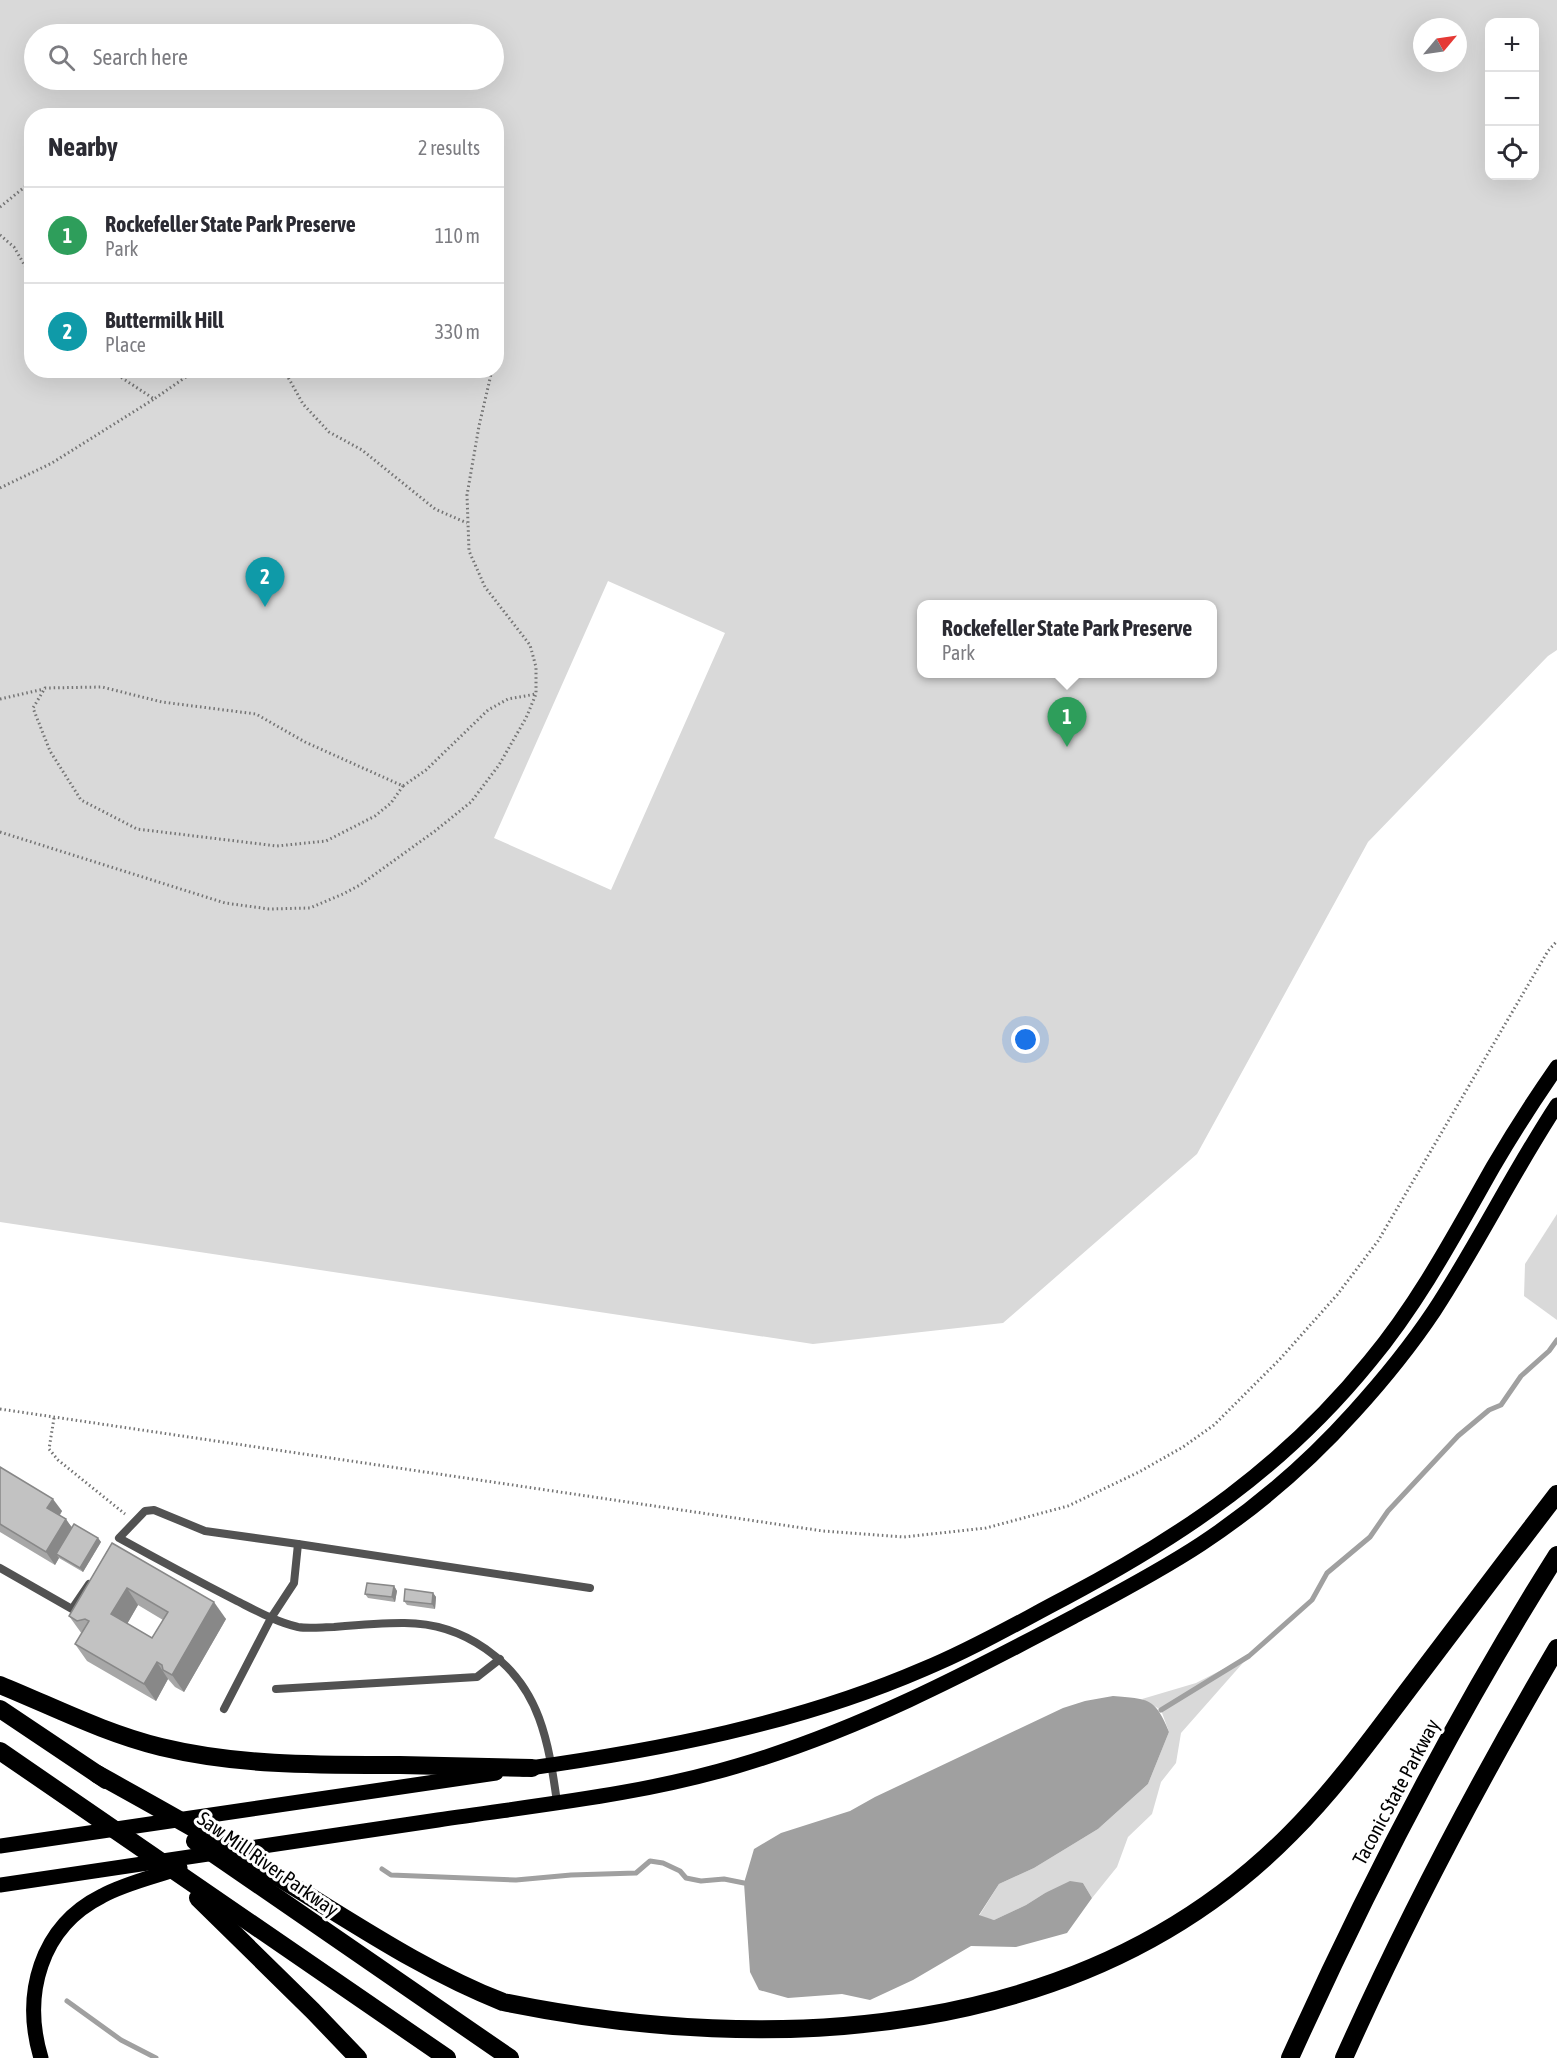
<!DOCTYPE html>
<meta charset="utf-8">
<style>
body{margin:0;font-family:"Asap Condensed",sans-serif;background:#f7f7f7;color:#2b2b33}
.controls{position:absolute;right:18px;top:18px;display:grid;overflow:hidden;border-radius:12px;box-shadow:0 6px 24px #0002}
.controls button{width:54px;height:54px;display:grid;place-items:center;padding:0;border:0;border-bottom:2px solid #e1e1e2;background:#fff;color:#2b2b33;font:30px sans-serif}
.compass{position:absolute;left:1413px;top:18px;width:54px;height:54px;border-radius:50%;background:#fff;box-shadow:0 6px 24px #0002;rotate:61deg}
.you{position:absolute;left:1026px;top:1040px;width:21px;height:21px;margin:-15px;border:4px solid #fff;border-radius:50%;background:#1a73e8;box-shadow:0 0 0 9px #1a73e833}
.badge{display:grid;place-items:center;width:39px;height:39px;border-radius:50%;background:#000;color:#fff;font-size:20px;font-weight:700}
.pin{position:absolute;translate:-50% -50px;filter:drop-shadow(0 2px 3px #0008)}
.pin::after{content:'';position:absolute;top:32px;width:21px;height:18px;background:inherit;clip-path:polygon(0 0,100% 0,50% 100%)}
.popup{position:absolute;left:917px;top:600px;width:300px;height:78px;box-sizing:border-box;display:grid;place-content:center;border-radius:12px;background:#fff;filter:drop-shadow(0 2px 4px #0005);font-size:20px;white-space:nowrap;color:#7c7c81}
.popup b{font-size:22px;color:#2b2b33}
.popup::after{content:'';position:absolute;left:50%;top:100%;margin-left:-12px;border:12px solid transparent;border-top-color:#fff}
.list{margin:0;padding:0;list-style:none}
h2{display:flex;justify-content:space-between;align-items:center;height:78px;margin:0;padding:0 24px;font-size:26px}
h2 small{font-size:20px;font-weight:400;color:#7c7c81}
.list li{display:grid;grid-template-columns:39px 1fr auto;gap:18px;align-items:center;box-sizing:border-box;height:96px;padding:0 24px;border-top:2px solid #e1e1e2}
.list b{display:block;font-size:22px;white-space:nowrap}
.list p{margin:0;font-size:20px;white-space:nowrap;color:#7c7c81}
.list em{font-size:20px;font-style:normal;color:#7c7c81}
.icon{flex:none;width:33px;height:33px;fill:none;stroke:currentColor;stroke-width:2;stroke-linecap:round;stroke-linejoin:round}
.map{position:relative;flex:none;width:1557px;height:2058px;overflow:hidden}
.search{position:absolute;background:#fff;box-shadow:0 6px 24px #0002;left:24px;top:24px;width:480px;height:66px;display:flex;align-items:center;gap:15px;box-sizing:border-box;padding:0 21px;border-radius:33px;color:#7c7c81;font-size:22px}
.panel{position:absolute;background:#fff;box-shadow:0 6px 24px #0002;left:24px;top:108px;width:480px;height:270px;border-radius:24px}
.map>svg:first-child{display:block}
</style>
<div class="map">
<svg width="1557" height="2058" viewBox="0 0 1557 2058">
<rect width="100%" height="100%" fill="#fff"/>
<g fill="#d9d9d9" fill-rule="evenodd">
<path d="M 0,0 L 1557,0 L 1557,650 L 1548,656 L 1368,842 L 1197,1154 L 1003,1323 L 813,1344 L 0,1222 ZM 1534,22 L 1534,176 L 1490,176 L 1490,22 ZM 1422,27 L 1458,27 L 1458,63 L 1422,63 ZM 34,34 L 494,34 L 494,80 L 34,80 ZM 32,116 L 496,116 L 496,370 L 32,370 ZM 608,581 L 725,633 L 611,890 L 494,838 ZM 922,604 L 1212,604 L 1212,674 L 922,674 Z"/>
<polygon points="1557,1214 1557,1320 1524,1296 1525,1264"/>
<polygon points="1249,1656 1181,1733 1176,1763 1161,1782 1152,1814 1128,1837 1117,1867 1092,1898 1083,1883 1045,1893 1026,1905 994,1920 979,1916 999,1884 1034,1868 1098,1829 1148,1784 1169,1732 1161,1710 1142,1699 1196,1683"/>
</g>
<path fill="#a0a0a0" d="M 1113,1696 C 1148,1699 1155,1697 1169,1732 L 1148,1784 L 1098,1829 L 1034,1868 L 999,1884 L 979,1915 L 994,1920 L 1026,1905 L 1045,1893 L 1070,1881 L 1083,1883 L 1092,1898 L 1067,1933 L 1016,1947 L 971,1946 L 913,1980 L 870,2000 L 842,1994 L 788,1998 L 759,1990 L 750,1972 L 744,1883 L 754,1849 L 781,1833 L 850,1811 L 875,1797 L 1063,1708 L 1085,1701 Z"/>
<g fill="none" stroke-linecap="round" stroke-linejoin="round">
<g stroke="#a0a0a0" stroke-width="5">
<polyline points="1161,1710 1249,1656 1312,1600 1327,1573 1370,1537 1388,1511 1458,1436 1489,1410 1501,1405 1521,1376 1549,1351 1557,1340"/>
<polyline points="382,1869 391,1875 516,1880 571,1875 636,1873 650,1861 663,1863 680,1871 686,1878 701,1881 724,1879 744,1883"/>
<polyline points="67,2001 121,2040 156,2058"/>
</g>
<g stroke="#747474" stroke-width="3" stroke-dasharray="1.5 3" stroke-linecap="butt">
<polyline points="0,207 32,181"/>
<polyline points="0,235 14,247 32,278"/>
<polyline points="110,370 154,399 196,370"/>
<polyline points="284,370 303,404 329,432 362,450 435,509 467,523"/>
<polyline points="0,488 52,463 154,399"/>
<polyline points="0,699 44,689"/>
<polyline points="403,786 391,803 375,816 326,841 277,846 137,829 81,800 50,751 33,708 45,688 102,687 162,702 256,714 305,742 403,786 426,770 488,710 508,699 536,694"/>
<polyline points="0,832 225,903 269,909 310,908 343,894 360,885 435,831 471,802 499,765 526,718 536,694 536,667 530,645 485,587 469,551 467,495 479,426 492,370"/>
<polyline points="0,1409 823,1531 904,1537 986,1528 1068,1506 1139,1472 1183,1447 1214,1425 1280,1359 1337,1295 1378,1241 1548,951 1557,941"/>
<polyline points="54,1418 49,1449 58,1460 125,1514"/>
</g>
<g stroke="#525252" stroke-width="8">
<polyline points="298,1544 590,1588"/>
<polyline points="0,1568 72,1609 89,1584"/>
<polyline points="276,1689 477,1677 500,1659"/>
<path d="M 224,1709 L 271,1618 L 294,1583 L 298,1544 L 205,1531 L 154,1510 L 145,1511 L 119,1538 C 157,1559 196,1580 235,1600 C 255,1610 276,1622 298,1627 C 309,1629 323,1627 334,1627 C 357,1625 380,1623 402,1623 C 463,1622 518,1661 539,1718 C 549,1745 553,1774 557,1802"/>
</g>
<g stroke="#000" stroke-width="15">
<path d="M 523,1769 C 659,1750 797,1724 924,1669 C 973,1649 1019,1622 1065,1598 C 1184,1535 1284,1467 1370,1361 C 1419,1302 1455,1234 1493,1167 C 1513,1133 1534,1100 1557,1067"/>
<polyline points="0,1846 496,1773"/>
<path d="M 0,1885 C 146,1863 292,1841 438,1820 C 537,1805 640,1795 737,1766 C 856,1731 964,1675 1073,1617 C 1116,1594 1160,1571 1201,1544 C 1257,1507 1309,1462 1354,1412 C 1383,1380 1410,1347 1434,1311 C 1478,1244 1513,1172 1557,1105"/>
<path d="M 41,2058 C 22,1995 40,1927 102,1896 C 126,1883 154,1877 180,1868"/>
</g>
<g stroke="#000" stroke-width="18">
<path d="M 0,1685 C 54,1707 104,1733 161,1747 C 239,1766 320,1765 400,1765 C 444,1766 488,1767 532,1768"/>
<polyline points="0,1709 106,1780"/>
<polyline points="0,1751 447,2058"/>
<path d="M 97,1774 C 164,1811 230,1848 296,1888 C 363,1929 429,1973 503,2002 C 775,2058 1087,2040 1291,1833 C 1335,1789 1371,1739 1408,1690 C 1457,1625 1507,1559 1557,1494"/>
<polyline points="195,1841 510,2058"/>
<polyline points="198,1898 313,2011 358,2058"/>
<path d="M 1290,2058 C 1368,1885 1456,1715 1557,1555"/>
<path d="M 1344,2058 C 1407,1917 1479,1781 1557,1648"/>
</g>
</g>
<g fill="#a7a7a7" fill-rule="evenodd">
<polygon points="0,1467 62,1511 60,1515 72,1527 98,1538 101,1542 83,1572 59,1558 55,1565 0,1532"/>
<path d="M 112,1543 L 226,1619 L 184,1692 L 175,1687 L 168,1679 L 156,1701 L 87,1661 L 75,1644 L 82,1634 L 69,1616 ZM 138,1605 L 163,1620 L 152,1638 L 127,1624 Z"/>
<polygon points="394,1586 397,1591 395,1602 368,1598 365,1594"/>
<polygon points="433,1593 436,1597 435,1609 407,1605 404,1601"/>
</g>
<g fill="#888">
<polygon points="53,1499 62,1511 56,1520 47,1508"/>
<polygon points="66,1519 75,1532 56,1554 59,1558 55,1565 46,1552"/>
<polygon points="98,1538 101,1542 83,1572 80,1568"/>
<polygon points="394,1586 397,1591 395,1602 392,1597"/>
<polygon points="127,1588 138,1605 123,1631 111,1614"/>
<polygon points="433,1593 436,1597 435,1609 432,1604"/>
<polygon points="214,1602 226,1619 184,1692 172,1675"/>
<polygon points="157,1662 168,1679 156,1701 144,1684"/>
</g>
<g fill="#c2c2c2" stroke="#888" stroke-width="1.5" fill-rule="evenodd">
<polygon points="0,1467 53,1499 47,1508 66,1519 46,1552 0,1524"/>
<polygon points="74,1524 98,1538 80,1568 56,1554"/>
<path d="M 112,1543 L 214,1602 L 172,1675 L 163,1670 L 162,1665 L 157,1662 L 144,1684 L 75,1644 L 89,1621 L 85,1619 L 77,1621 L 69,1616 ZM 127,1588 L 168,1612 L 152,1638 L 111,1614 Z"/>
<polygon points="367,1583 394,1586 392,1597 365,1594"/>
<polygon points="405,1589 433,1593 432,1604 404,1601"/>
</g>
<g text-anchor="middle" stroke-width="6" stroke-linejoin="round" paint-order="stroke">
<g font-size="20" fill="#000" stroke="#fff">
<text transform="translate(1396 1792) rotate(-62)" y="7">Taconic State Parkway</text>
<text transform="translate(268 1864) rotate(35)" y="7">Saw Mill River Parkway</text>
</g>
</g>
</svg>
<div class="controls">
<button>+</button>
<button>−</button>
<button><svg class="icon" aria-label="locate" viewBox="0 0 24 24"><circle cx="12" cy="12" r="6"/><path d="M12 2v4M12 18v4M2 12h4M18 12h4"/></svg></button>
</div>
<svg class="compass" viewBox="-18 -18 36 36"><path d="M0-13l5 13h-10z" fill="#e53935"/><path d="M0 13l5-13h-10z" fill="#7c7c81"/></svg>
<div class="you"></div>
<div class="pin badge" style="left:1067px;top:747px;background:#2e9e5b">1</div>
<div class="popup"><b>Rockefeller State Park Preserve</b>Park</div>
<div class="pin badge" style="left:265px;top:607px;background:#0f9aa8">2</div>
<div class="search"><svg class="icon" aria-label="search" viewBox="0 0 24 24"><circle cx="10" cy="10" r="6"/><path d="M15 15l6 6"/></svg>Search here</div>
<section class="panel">
<h2>Nearby<small>2 results</small></h2>
<ul class="list">
<li><span class="badge" style="background:#2e9e5b">1</span><div><b>Rockefeller State Park Preserve</b><p>Park</p></div><em>110 m</em></li>
<li><span class="badge" style="background:#0f9aa8">2</span><div><b>Buttermilk Hill</b><p>Place</p></div><em>330 m</em></li>
</ul>
</section>
</div>
